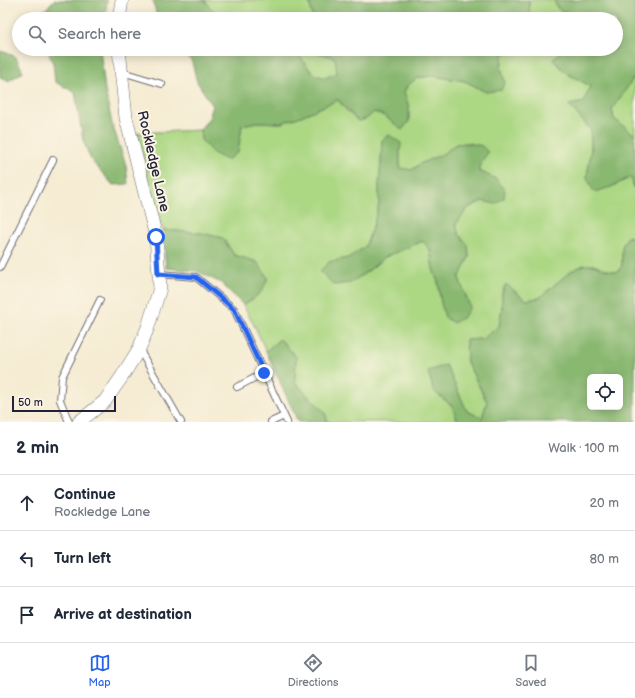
<!DOCTYPE html>
<meta charset="utf-8">
<style>
body{margin:0;font-family:"Balsamiq Sans",sans-serif;background:#f6f6f7;color:#1f2937}
.controls{position:absolute;right:12px;bottom:12px;display:grid;overflow:hidden;border-radius:6px;box-shadow:0 2px 10px #0003}
.controls button{width:36px;height:36px;display:grid;place-items:center;padding:0;border:0;border-bottom:1px solid #e0e1e3;background:#fff;color:#1f2937;font:20px sans-serif}
.scale{position:absolute;left:12px;bottom:10px;width:104px;box-sizing:border-box;padding-left:4px;border:2px solid #22223b;border-top:0;font-size:11px;line-height:14px;white-space:nowrap;color:#22223b;-webkit-text-stroke:3px #fcf5e5;paint-order:stroke}
.stop{position:absolute;width:12px;height:12px;margin:-9px;border:3px solid #2563eb;border-radius:50%;background:#fff}
.stop.end{background:#2563eb;border-color:#fff;box-shadow:0 1px 4px #0008}
.list{margin:0;padding:0;list-style:none}
h2{display:flex;justify-content:space-between;align-items:center;height:52px;margin:0;padding:0 16px;font-size:17px}
h2 small{font-size:13px;font-weight:400;color:#747a83}
.list li{display:grid;grid-template-columns:26px 1fr auto;gap:12px;align-items:center;box-sizing:border-box;height:56px;padding:0 16px;border-top:1px solid #e0e1e3}
.list b{display:block;font-size:15px;white-space:nowrap}
.list p{margin:0;font-size:13px;white-space:nowrap;color:#747a83}
.list em{font-size:13px;font-style:normal;color:#747a83}
.icon{flex:none;width:22px;height:22px;fill:none;stroke:currentColor;stroke-width:2;stroke-linecap:round;stroke-linejoin:round}
.map{position:relative;flex:none;width:635px;height:422px;overflow:hidden}
.search{position:absolute;background:#fff;box-shadow:0 2px 10px #0003;left:12px;right:12px;top:12px;height:44px;display:flex;align-items:center;gap:10px;box-sizing:border-box;padding:0 14px;border-radius:22px;color:#747a83;font-size:15px}
.sheet{height:220px;background:#fff}
nav{display:flex;justify-content:space-around;align-items:center;box-sizing:border-box;height:56px;border-top:1px solid #e0e1e3;background:#fff;font-size:11px;color:#747a83}
nav a{display:grid;justify-items:center;gap:2px}
nav .on{color:#2563eb}
.map>svg:first-child{display:block}
</style>
<div class="map">
<svg width="635" height="422" viewBox="0 0 635 422">
<rect width="100%" height="100%" fill="#fcf5e5"/>
<filter id="ink" filterUnits="userSpaceOnUse"><feTurbulence type="fractalNoise" baseFrequency=".025" numOctaves="2"/><feDisplacementMap in="SourceGraphic" scale="8" xChannelSelector="R" yChannelSelector="G"/><feConvolveMatrix kernelMatrix="1 2 1 2 8 2 1 2 1" color-interpolation-filters="sRGB"/></filter>
<filter id="wash" filterUnits="userSpaceOnUse"><feTurbulence type="fractalNoise" baseFrequency=".012" numOctaves="4" result="noise"/><feDisplacementMap in="SourceGraphic" scale="16" xChannelSelector="R" yChannelSelector="G"/><feGaussianBlur stdDeviation="0.9" result="paint"/><feColorMatrix in="noise" values="0 0 0 0 0 0 0 0 0 0 0 0 0 0 0 0 0 1.4 0 .05"/><feComposite in="paint" operator="in"/></filter>
<g filter="url(#wash)">
<rect width="100%" height="100%" fill="#f5ecd3"/>
<g fill="#acd783" stroke="#677c5f" fill-rule="evenodd">
<polygon points="205,0 309,0 313,19 222,19 208,5"/>
<polygon points="529,0 554,0 557,8 577,14 583,19 530,19"/>
<polygon points="294,49 314,49 315,52 335,57 337,73 325,78 313,74"/>
<path d="M 518,49 L 563,49 L 553,60 L 568,74 L 590,86 L 584,102 L 569,105 L 591,130 L 591,151 L 587,177 L 611,187 L 631,177 L 635,190 L 635,237 L 627,237 L 622,247 L 622,265 L 618,272 L 607,270 L 593,265 L 584,265 L 571,271 L 539,298 L 526,300 L 505,285 L 502,293 L 502,308 L 499,326 L 483,339 L 466,340 L 467,362 L 487,402 L 482,418 L 467,411 L 446,365 L 428,372 L 434,391 L 452,406 L 458,422 L 328,422 L 324,411 L 307,395 L 295,382 L 296,357 L 280,339 L 266,351 L 256,329 L 243,305 L 253,299 L 257,262 L 234,255 L 223,238 L 201,233 L 163,230 L 150,189 L 137,133 L 200,130 L 202,141 L 238,152 L 242,125 L 257,122 L 281,123 L 301,116 L 338,100 L 347,111 L 358,121 L 366,119 L 374,112 L 385,116 L 402,130 L 409,121 L 409,107 L 404,92 L 407,86 L 417,78 L 432,76 L 465,81 L 486,92 L 505,82 L 501,68 L 503,54 ZM 382,140 L 400,152 L 400,168 L 412,170 L 420,164 L 433,158 L 441,155 L 456,144 L 468,143 L 482,146 L 488,152 L 481,161 L 479,171 L 496,179 L 482,201 L 468,208 L 456,224 L 458,233 L 468,245 L 469,257 L 459,278 L 470,307 L 441,303 L 438,282 L 433,269 L 430,250 L 423,241 L 385,257 L 368,271 L 350,283 L 329,262 L 348,258 L 365,247 L 374,223 L 379,204 L 379,185 L 381,161 Z"/>
<polygon points="635,76 635,135 614,119 612,109"/>
</g>
<g fill="#89b871" stroke="#566d56" fill-rule="evenodd">
<polygon points="54,0 107,0 105,19 37,19"/>
<polygon points="153,0 205,0 208,5 222,19 158,19 157,17"/>
<polygon points="309,0 529,0 530,18 530,19 313,19"/>
<path d="M 554,0 L 635,0 L 635,76 L 612,109 L 614,119 L 635,135 L 635,190 L 631,177 L 611,187 L 594,192 L 587,177 L 591,151 L 591,130 L 569,105 L 584,102 L 590,86 L 568,74 L 553,60 L 563,49 L 616,49 L 616,19 L 583,19 L 577,14 C 564,13 559,14 554,0 Z"/>
<polygon points="47,49 100,49 105,90 112,124 126,165 128,184 113,185 91,160 83,140 75,92 55,82 53,63"/>
<polygon points="183,49 267,49 278,50 294,49 313,74 325,78 337,73 335,58 315,52 314,49 518,49 503,54 501,68 505,82 501,90 486,92 465,81 432,76 417,78 407,86 404,92 409,107 409,121 402,130 385,116 374,112 366,119 358,121 338,100 301,116 281,123 257,122 242,125 238,152 227,160 213,153 201,140 200,130 209,118 213,106 197,82 192,62"/>
<polygon points="0,51 7,53 16,57 23,72 8,81 0,77"/>
<polygon points="389,135 401,143 400,152 400,168 412,170 420,164 433,158 441,155 456,144 468,143 482,146 488,152 482,161 479,171 496,179 505,190 504,198 495,204 482,201 468,208 456,224 458,233 468,245 469,257 459,278 470,307 464,317 453,323 445,317 441,303 438,282 433,269 430,250 423,241 385,257 368,271 350,283 334,285 320,271 329,262 348,258 365,247 374,223 379,204 379,185 381,161 382,140"/>
<polygon points="163,230 201,233 223,238 234,255 257,262 268,278 262,291 253,299 243,305 221,283 197,271 166,268"/>
<path d="M 627,237 L 635,237 L 635,422 L 458,422 L 452,406 L 434,391 L 428,371 L 446,365 L 467,411 L 482,418 L 487,402 L 467,362 L 466,340 L 483,339 L 499,326 L 502,308 L 502,293 L 506,284 L 526,300 L 539,298 L 571,271 L 584,265 L 593,265 L 607,270 L 618,272 L 622,265 L 622,247 ZM 590,377 L 620,377 L 620,407 L 590,407 Z"/>
<polygon points="280,339 296,357 295,382 307,395 324,411 328,422 298,422 266,351"/>
</g>
</g>
<g filter="url(#ink)">
<g fill="none" stroke-linecap="round" stroke-linejoin="round">
<g stroke="#6c6970" stroke-width="8">
<g id="lane">
<polyline points="122,72 162,84"/>
<polyline points="0,267 53,160"/>
<polyline points="159,274 196,277 234,309 287,422"/>
<polyline points="139,349 181,422"/>
<polyline points="237,387 264,373"/>
<polyline points="69,422 60,400 62,377 100,300"/>
<polyline points="271,422 284,416"/>
</g>
</g>
<g stroke="#6c6970" stroke-width="14">
<g id="street">
<polyline points="119,19 122,0"/>
<polyline points="79,422 105,401 121,378 139,349 148,327 160,288 156,237 126,118 119,49"/>
</g>
</g>
<use href="#lane" stroke="#fff" stroke-width="6"/>
<use href="#street" stroke="#fff" stroke-width="13"/>
</g>
</g>
<g fill="none" stroke-linecap="round" stroke-linejoin="round" filter="url(#ink)">
<polyline stroke="#2563eb" stroke-width="5" points="156,237 158,274 196,277 234,309 264,373"/>
</g>
<g text-anchor="middle" stroke-width="4" stroke-linejoin="round" paint-order="stroke">
<g font-size="14" fill="#22223b" stroke="#fcf5e5">
<text transform="translate(154 161) rotate(77)" y="5">Rockledge Lane</text>
</g>
</g>
</svg>
<div class="controls">
<button><svg class="icon" aria-label="locate" viewBox="0 0 24 24"><circle cx="12" cy="12" r="6"/><path d="M12 2v4M12 18v4M2 12h4M18 12h4"/></svg></button>
</div>
<div class="scale">50 m</div>
<div class="stop" style="left:156px;top:237px"></div>
<div class="stop end" style="left:264px;top:373px"></div>
<div class="search"><svg class="icon" aria-label="search" viewBox="0 0 24 24"><circle cx="10" cy="10" r="6"/><path d="M15 15l6 6"/></svg>Search here</div>
</div>
<section class="sheet">
<h2>2 min<small>Walk · 100 m</small></h2>
<ul class="list">
<li><svg class="icon" aria-label="ahead" viewBox="0 0 24 24"><path d="M12 20V5M6 11l6-6 6 6"/></svg><div><b>Continue</b><p>Rockledge Lane</p></div><em>20 m</em></li>
<li><svg class="icon" aria-label="left" viewBox="0 0 24 24"><path d="M17 20v-9H6M10 6l-5 5 5 5"/></svg><div><b>Turn left</b></div><em>80 m</em></li>
<li><svg class="icon" aria-label="arrive" viewBox="0 0 24 24"><path d="M6 21V4h12l-3 4 3 4H6"/></svg><div><b>Arrive at destination</b></div></li>
</ul>
</section>
<nav>
<a class="on"><svg class="icon" aria-label="map" viewBox="0 0 24 24"><path d="M3 6l6-2 6 2 6-2v14l-6 2-6-2-6 2zM9 4v14M15 6v14"/></svg>Map</a>
<a><svg class="icon" aria-label="directions" viewBox="0 0 24 24"><path d="M12 3l9 9-9 9-9-9zM9 14v-3h6M13 9l2 2-2 2"/></svg>Directions</a>
<a><svg class="icon" aria-label="saved" viewBox="0 0 24 24"><path d="M7 4h10v16l-5-4-5 4z"/></svg>Saved</a>
</nav>
